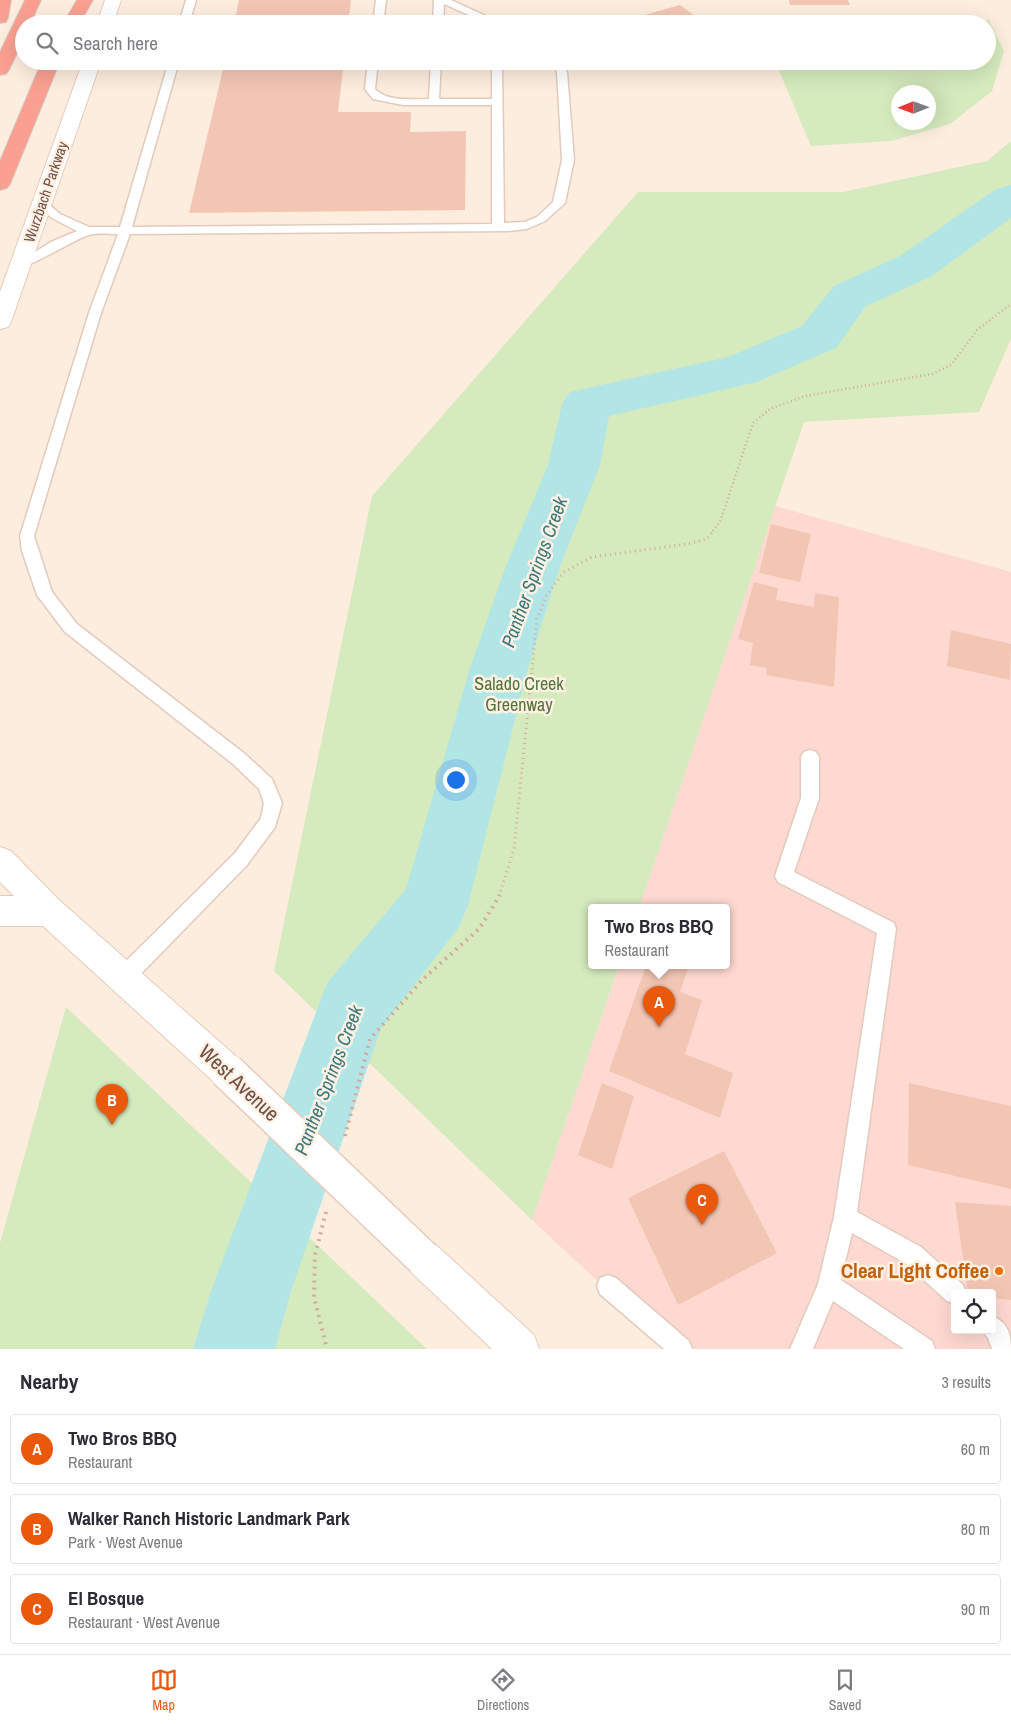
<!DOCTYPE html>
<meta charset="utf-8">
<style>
body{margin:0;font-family:"Archivo Narrow",sans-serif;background:#f7f7f7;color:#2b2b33}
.controls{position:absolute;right:15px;bottom:15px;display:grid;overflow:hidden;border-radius:5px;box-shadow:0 5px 20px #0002}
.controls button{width:45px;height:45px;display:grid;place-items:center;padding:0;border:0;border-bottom:1px solid #e1e1e2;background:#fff;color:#2b2b33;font:25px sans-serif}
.compass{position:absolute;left:891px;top:85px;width:45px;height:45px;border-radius:50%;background:#fff;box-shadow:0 5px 20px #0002;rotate:269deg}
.you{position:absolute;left:455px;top:779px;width:18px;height:18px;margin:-12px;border:4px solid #fff;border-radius:50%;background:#1a73e8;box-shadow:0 0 0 8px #1a73e833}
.badge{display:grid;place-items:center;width:32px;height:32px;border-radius:50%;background:#ea580c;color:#fff;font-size:16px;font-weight:700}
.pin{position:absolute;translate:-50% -41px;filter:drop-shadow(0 1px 2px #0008)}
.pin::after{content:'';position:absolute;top:26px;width:18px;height:15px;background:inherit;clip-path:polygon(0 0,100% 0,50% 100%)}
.popup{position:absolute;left:588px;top:904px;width:142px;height:65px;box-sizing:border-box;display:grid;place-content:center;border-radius:5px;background:#fff;filter:drop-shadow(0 1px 4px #0005);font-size:16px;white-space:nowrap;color:#7c7c81}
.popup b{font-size:19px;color:#2b2b33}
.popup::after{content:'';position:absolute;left:50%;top:100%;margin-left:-10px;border:10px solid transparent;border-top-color:#fff}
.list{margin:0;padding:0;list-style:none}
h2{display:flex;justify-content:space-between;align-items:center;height:65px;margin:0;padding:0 20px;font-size:21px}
h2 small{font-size:16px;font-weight:400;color:#7c7c81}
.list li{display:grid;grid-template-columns:32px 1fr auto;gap:15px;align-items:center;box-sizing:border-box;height:70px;margin:0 10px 10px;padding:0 10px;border:1px solid #e1e1e2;border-radius:5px}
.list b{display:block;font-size:19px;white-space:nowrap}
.list p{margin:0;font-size:16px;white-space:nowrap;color:#7c7c81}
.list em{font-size:16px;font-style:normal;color:#7c7c81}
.icon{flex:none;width:28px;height:28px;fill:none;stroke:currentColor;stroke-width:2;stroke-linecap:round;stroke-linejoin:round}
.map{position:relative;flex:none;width:1011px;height:1349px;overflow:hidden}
.search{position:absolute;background:#fff;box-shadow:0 5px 20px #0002;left:15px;right:15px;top:15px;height:55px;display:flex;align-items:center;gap:12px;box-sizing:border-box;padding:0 18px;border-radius:28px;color:#7c7c81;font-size:19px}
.sheet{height:305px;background:#fff}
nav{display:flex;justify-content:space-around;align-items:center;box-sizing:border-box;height:70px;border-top:1px solid #e1e1e2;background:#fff;font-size:14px;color:#7c7c81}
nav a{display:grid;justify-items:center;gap:2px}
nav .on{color:#ea580c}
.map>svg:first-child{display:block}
</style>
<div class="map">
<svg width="1011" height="1349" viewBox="0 0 1011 1349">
<rect width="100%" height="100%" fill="#fdedde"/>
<path fill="#fed9d1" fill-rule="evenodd" d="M 775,506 L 1011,572 L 1011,1349 L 670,1349 L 532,1220 L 619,966 L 726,966 L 726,908 L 639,908 ZM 955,1293 L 992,1293 L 992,1330 L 955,1330 Z"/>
<g fill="#d5eabd" fill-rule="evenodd">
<path d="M 779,18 L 989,20 L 1004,51 L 992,91 L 950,124 L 891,141 L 811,146 L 775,61 L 987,61 L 987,24 L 762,24 L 763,20 ZM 928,92 L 928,122 L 898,122 L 898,92 Z"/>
<polygon points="1011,141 1011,339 979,412 804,422 639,908 592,908 592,966 619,966 532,1220 274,971 372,496 638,192 843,192 987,161"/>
<polygon points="66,1007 427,1349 0,1349 0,1243"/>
</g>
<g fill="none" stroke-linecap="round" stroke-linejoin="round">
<polygon fill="#b2e5e6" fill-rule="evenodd" points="1011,185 1011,218 932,276 866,306 836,348 757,382 609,416 600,465 560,566 528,668 468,905 459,927 381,1028 291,1291 275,1349 193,1349 211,1291 327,983 406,889 470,668 506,566 548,465 562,404 570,392 728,357 802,326 834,286 900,256 996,189"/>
</g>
<g fill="#f3c6b4">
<polygon points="239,0 351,0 348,24 234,24"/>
<polygon points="789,0 848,0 850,5 790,5"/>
<polygon points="680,5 706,24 623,24 620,22"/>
<polygon points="225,61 344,61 338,112 411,112 410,132 466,131 465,210 189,213"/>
<polygon points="771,524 811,534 800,582 759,573"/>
<polygon points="754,582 778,588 776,600 814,607 815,593 839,597 834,687 766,675 767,668 750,665 753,643 738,639"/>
<polygon points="951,630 1011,644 1010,680 947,666"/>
<polygon points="646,966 689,966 680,992 702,1000 685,1054 733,1073 720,1118 609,1071"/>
<polygon points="602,1083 634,1096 612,1169 578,1155"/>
<polygon points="909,1083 1011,1106 1011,1189 908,1165"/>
<polygon points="724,1151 777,1253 678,1305 628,1198"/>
<polygon points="955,1202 1011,1206 1011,1300 992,1298 992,1293 968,1293"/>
</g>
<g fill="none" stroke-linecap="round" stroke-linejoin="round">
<g stroke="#e3cabd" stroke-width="3">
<g id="lane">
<polygon points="186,0 196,0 189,24 179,24"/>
<polygon points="376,0 386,0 383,24 373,24"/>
<polygon points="434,0 451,0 503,24 489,24 444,4 443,24 433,24"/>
<path d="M 169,61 L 179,61 L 132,227 L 492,224 L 492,105 L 403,105 L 373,99 L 365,89 L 368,61 L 378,61 L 375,89 C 387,102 412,99 429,99 L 431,61 L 441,61 L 439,99 L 492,99 L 492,61 L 502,61 L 504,223 L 525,222 L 537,217 L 553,202 L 562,160 L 557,72 L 551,61 L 561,61 L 567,72 L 574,160 L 565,203 L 545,221 L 527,229 L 508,231 L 130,234 L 101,313 L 34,536 L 52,592 L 77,624 L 245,754 L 272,779 L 282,803 L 275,827 L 247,865 L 131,984 L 124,986 L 117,984 L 114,977 L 117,970 L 235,853 L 261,818 L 264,803 L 259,789 L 233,764 L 65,632 L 37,595 L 22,551 L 20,536 L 89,313 L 118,234 C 108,234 95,232 86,236 C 72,241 25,270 16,268 L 14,265 L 51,242 L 77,231 L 52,218 L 38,206 L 36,204 L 38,202 L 46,202 L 60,214 L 89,227 L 120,227 Z"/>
<polygon points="810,750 816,752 819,757 819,798 794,872 894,923 896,929 857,1212 921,1247 963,1285 966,1293 955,1293 955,1304 947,1301 905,1263 852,1233 841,1280 932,1341 935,1349 904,1349 833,1301 813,1349 790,1349 818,1284 834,1217 877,933 778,882 775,876 801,798 801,757 804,752"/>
<polygon points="608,1275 616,1278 689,1341 692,1349 664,1349 600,1294 597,1286 600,1278"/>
<path d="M 992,1316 C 1007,1322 1011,1333 1011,1349 L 992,1349 L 988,1338 L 982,1330 L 992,1330 Z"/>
</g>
</g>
<g stroke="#e8caba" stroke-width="2">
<g id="secondary">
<polygon points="105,0 121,0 113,24 97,24"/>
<polygon points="83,61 101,61 11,322 8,327 0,329 0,292"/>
<polygon points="0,847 11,851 60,901 239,1059 244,1071 239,1083 227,1088 215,1083 43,926 0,926 0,896 14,896 0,882"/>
<polygon points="423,1239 436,1245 534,1335 539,1349 492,1349 410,1271 404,1258 410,1245"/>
</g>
</g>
<g stroke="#d8cecb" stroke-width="2">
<g id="highway">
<polygon points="0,0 11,0 8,18 6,22 0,23"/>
<polygon points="25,0 41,0 30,24 24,24 24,38 9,70 6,74 0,75 0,52"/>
<polygon points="77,0 93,0 79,24 63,24"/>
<polygon points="42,61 60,61 10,184 7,188 0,190 0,161"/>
</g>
</g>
<polyline stroke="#d7a998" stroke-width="2.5" stroke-dasharray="1 3" stroke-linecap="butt" points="713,531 720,522 753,423 770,409 805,396 932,374 951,365 977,330 1011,304"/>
<polyline stroke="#d7a998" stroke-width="3" stroke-dasharray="1 4" stroke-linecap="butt" points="499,896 514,849 537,619 546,596 564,572 592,557 687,544 707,539 714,530"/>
<g stroke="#d7a998" stroke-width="4" stroke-dasharray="2 5" stroke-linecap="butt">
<polyline points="345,1136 370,1039 423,979 479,929 500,895"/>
<polyline points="326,1212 315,1255 314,1297 327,1349"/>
</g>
<use href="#lane" fill="#fff" fill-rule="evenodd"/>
<use href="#secondary" fill="#fff" fill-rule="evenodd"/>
<use href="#highway" fill="#faa091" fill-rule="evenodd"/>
<g stroke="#e8caba" stroke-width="38" stroke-linecap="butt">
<polyline id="secondary-bridge" points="227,1071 423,1258"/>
</g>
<use href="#secondary-bridge" stroke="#fff" stroke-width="35"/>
</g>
<circle fill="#e8710a" stroke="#fff2e5" stroke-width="2" cx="999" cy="1271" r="5"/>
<g text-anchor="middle" stroke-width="5" stroke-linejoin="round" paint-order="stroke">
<g font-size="15" fill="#735046" stroke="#fff2e5">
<text transform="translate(46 192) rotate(-71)" y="5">Wurzbach Parkway</text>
</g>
<g font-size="18" fill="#52743b" stroke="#fff2e5">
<text x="519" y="690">Salado Creek<tspan x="519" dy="21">Greenway</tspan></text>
</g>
<g font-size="19" font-style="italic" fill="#3a777a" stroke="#fff2e5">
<text transform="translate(534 572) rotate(-70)" y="7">Panther Springs Creek</text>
<text transform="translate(328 1080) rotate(-69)" y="7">Panther Springs Creek</text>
</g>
<g font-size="21" fill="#735046" stroke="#fff2e5">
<text transform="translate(239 1083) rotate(43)" y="7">West Avenue</text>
</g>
<g font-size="21" font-weight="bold" fill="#c56008" stroke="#fff2e5" text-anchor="end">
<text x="989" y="1278">Clear Light Coffee</text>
</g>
</g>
</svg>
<div class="controls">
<button><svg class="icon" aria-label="locate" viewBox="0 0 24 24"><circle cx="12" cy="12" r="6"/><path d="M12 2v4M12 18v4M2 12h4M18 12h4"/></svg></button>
</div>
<svg class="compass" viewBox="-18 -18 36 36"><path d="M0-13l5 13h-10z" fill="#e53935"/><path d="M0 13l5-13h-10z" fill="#7c7c81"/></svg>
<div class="you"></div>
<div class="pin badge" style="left:659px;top:1027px">A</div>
<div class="popup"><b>Two Bros BBQ</b>Restaurant</div>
<div class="pin badge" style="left:112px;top:1125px">B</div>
<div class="pin badge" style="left:702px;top:1225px">C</div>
<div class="search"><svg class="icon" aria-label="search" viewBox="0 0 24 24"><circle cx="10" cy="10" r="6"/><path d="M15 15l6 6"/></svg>Search here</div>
</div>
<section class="sheet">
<h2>Nearby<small>3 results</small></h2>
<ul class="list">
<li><span class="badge">A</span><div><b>Two Bros BBQ</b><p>Restaurant</p></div><em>60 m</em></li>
<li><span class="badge">B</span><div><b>Walker Ranch Historic Landmark Park</b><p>Park · West Avenue</p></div><em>80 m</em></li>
<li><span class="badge">C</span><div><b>El Bosque</b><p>Restaurant · West Avenue</p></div><em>90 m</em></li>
</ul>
</section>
<nav>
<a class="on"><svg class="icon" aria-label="map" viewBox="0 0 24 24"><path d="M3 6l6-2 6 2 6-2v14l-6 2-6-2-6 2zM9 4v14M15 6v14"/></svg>Map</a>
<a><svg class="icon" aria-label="directions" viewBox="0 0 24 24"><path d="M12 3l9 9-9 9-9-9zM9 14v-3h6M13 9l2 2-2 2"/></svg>Directions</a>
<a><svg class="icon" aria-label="saved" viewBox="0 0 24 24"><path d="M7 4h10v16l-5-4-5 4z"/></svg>Saved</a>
</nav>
